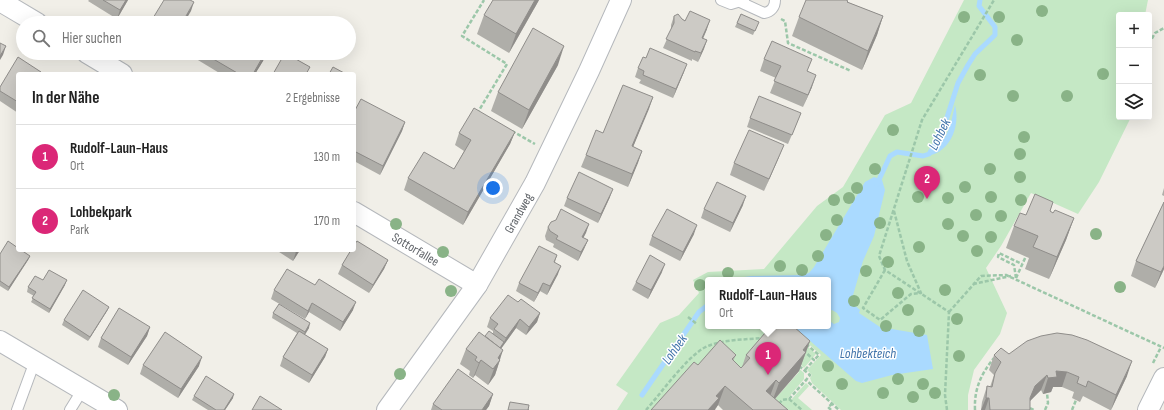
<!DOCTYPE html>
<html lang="de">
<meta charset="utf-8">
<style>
body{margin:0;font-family:"Sofia Sans Condensed",sans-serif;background:#f6f6f6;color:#222}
.controls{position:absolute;right:12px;top:12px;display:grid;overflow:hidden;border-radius:4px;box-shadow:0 4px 16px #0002}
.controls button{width:36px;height:36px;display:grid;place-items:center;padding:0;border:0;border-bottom:1px solid #e0e0e0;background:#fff;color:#222;font:20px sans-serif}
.you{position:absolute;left:493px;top:188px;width:14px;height:14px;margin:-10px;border:3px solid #fff;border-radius:50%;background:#1a73e8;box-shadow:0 0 0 6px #1a73e833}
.badge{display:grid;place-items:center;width:26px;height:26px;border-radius:50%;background:#db2777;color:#fff;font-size:13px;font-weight:700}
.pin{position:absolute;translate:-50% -33px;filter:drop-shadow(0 1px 2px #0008)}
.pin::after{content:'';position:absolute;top:21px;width:14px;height:12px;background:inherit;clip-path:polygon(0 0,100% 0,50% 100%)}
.popup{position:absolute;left:705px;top:277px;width:126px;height:52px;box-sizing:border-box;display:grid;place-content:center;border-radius:4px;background:#fff;filter:drop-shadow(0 1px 3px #0005);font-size:13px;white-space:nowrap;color:#767676}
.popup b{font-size:15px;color:#222}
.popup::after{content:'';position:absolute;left:50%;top:100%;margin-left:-8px;border:8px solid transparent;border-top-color:#fff}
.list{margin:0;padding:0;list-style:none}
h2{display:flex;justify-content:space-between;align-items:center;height:52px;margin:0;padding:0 16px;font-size:17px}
h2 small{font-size:13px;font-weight:400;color:#767676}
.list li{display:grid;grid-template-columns:26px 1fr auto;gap:12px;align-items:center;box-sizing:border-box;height:64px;padding:0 16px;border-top:1px solid #e0e0e0}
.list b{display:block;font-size:15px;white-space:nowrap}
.list p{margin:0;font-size:13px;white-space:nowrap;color:#767676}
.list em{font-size:13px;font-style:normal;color:#767676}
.icon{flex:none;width:22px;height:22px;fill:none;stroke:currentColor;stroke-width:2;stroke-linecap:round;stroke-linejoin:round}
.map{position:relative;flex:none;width:1164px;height:410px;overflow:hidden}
.search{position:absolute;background:#fff;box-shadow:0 4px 16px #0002;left:16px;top:16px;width:340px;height:44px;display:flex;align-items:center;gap:10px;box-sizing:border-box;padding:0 14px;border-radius:22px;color:#767676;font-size:15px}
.panel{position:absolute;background:#fff;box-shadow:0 4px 16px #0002;left:16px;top:72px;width:340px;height:180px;border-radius:4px}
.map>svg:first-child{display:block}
</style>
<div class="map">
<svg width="1164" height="410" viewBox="0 0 1164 410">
<rect width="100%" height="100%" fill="#f1efe8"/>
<g fill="#c5e8c5">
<polygon points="964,0 1148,0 1145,15 1119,15 1119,117 1131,117 1099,182 1078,214 1031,193 1001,246 986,268 1007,313 1000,334 974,370 968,395 968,410 841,410 812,383 810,378 812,375 807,370 821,355 788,326 828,326 828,280 708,280 708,326 784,326 816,354 804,368 800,364 739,374 661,410 617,410 628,393 616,385 660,323 679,315 699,293 693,280 708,272 764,269 817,206 843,187 885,115 911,103"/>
<polygon points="797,367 804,373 804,379 788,398 791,400 806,383 809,386 798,398 812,410 768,410 772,402 799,372"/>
</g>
<g fill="#aadaff">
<path d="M 955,105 C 961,127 949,156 923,156 C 948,142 949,131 955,105 Z"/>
<polygon points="874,177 882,180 885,190 874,236 863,261 851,302 860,310 859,313 880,327 927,335 933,369 892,375 862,383 856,381 793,326 828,326 828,320 834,324 839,322 840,318 837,313 832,310 828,312 828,280 724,280 751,276 802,275 809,273 814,267 865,182"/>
</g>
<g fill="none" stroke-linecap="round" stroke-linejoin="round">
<g stroke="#aadaff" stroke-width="5">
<polyline points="877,184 890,156 897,152 923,156 929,154 942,133 958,83 968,65 975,54 995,35 995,27 979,6 980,0"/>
<polyline points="642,395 699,312 708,305"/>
</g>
<g stroke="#b5b8bc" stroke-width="12">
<g id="service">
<polyline points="721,0 731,4 744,0"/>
<path d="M 740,2 L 764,13 C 771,12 775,7 775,0"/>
<polyline points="17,410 35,361"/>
<polyline points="70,410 83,389"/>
</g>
</g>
<g stroke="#b5b8bc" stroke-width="22">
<g id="minor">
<polyline points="0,1 37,23"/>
<polyline points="87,53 122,74"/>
<path id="s1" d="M 354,212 L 477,285"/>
<polyline points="0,341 117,410"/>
<path id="s2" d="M 387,410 L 477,285 L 535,183 L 589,71 L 621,0"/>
<polyline points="1148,410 1164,378"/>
</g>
</g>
<g stroke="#9cc7a9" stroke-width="2.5" stroke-dasharray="4 2" stroke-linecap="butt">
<polyline points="781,19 785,21 788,43 851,71"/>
<polyline points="1149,44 1155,33 1164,28"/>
<polyline points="480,112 478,112 507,64 462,36 484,0"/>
<polyline points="512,131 535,144"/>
<polyline points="885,270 863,308 880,320 911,294 921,293 907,261 894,211"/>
<polyline points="1016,278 1014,265 998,257 999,253 1022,264"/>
<polyline points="1016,278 1026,256"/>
<polyline points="973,284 1011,276"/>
<polyline points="949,312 981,276 1006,275 1164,348"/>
<polyline points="688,317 697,324"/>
<polyline points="806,344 819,355 814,360"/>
<polyline points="803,350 814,360 804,371"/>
<polyline points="1153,363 1161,347"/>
<polyline points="799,366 810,375 806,380 839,410"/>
<polyline points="789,399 802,410"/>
<polyline points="779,404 782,400 789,399 806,380"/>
<polyline points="1030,408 1034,410"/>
<path d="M 646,410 C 662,392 683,362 702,349 C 719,339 743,340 762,338"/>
<polyline points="831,410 828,407 832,404"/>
<polyline points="947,410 945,395 949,312 885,270 879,256 922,120 994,0"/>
<path d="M 975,410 C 974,389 981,374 994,358"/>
<polyline points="1045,410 1048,403 1047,393"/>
<polyline points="1072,410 1076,400"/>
</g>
<use href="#service" stroke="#fff" stroke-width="10"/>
<use href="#minor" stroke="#fff" stroke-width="20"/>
</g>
<g fill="#89b387">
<circle cx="1042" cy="11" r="6"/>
<circle cx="964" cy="17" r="6"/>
<circle cx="999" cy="17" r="6"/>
<circle cx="1017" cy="40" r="6"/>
<circle cx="1103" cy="74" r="6"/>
<circle cx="980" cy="75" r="6"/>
<circle cx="1013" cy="96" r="6"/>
<circle cx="1067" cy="96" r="6"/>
<circle cx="893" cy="130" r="6"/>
<circle cx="1024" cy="137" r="6"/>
<circle cx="1020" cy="154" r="6"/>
<circle cx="875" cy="169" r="6"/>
<circle cx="990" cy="169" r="6"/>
<circle cx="1020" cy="177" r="6"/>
<circle cx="965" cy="187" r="6"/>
<circle cx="857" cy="188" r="6"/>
<circle cx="918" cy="197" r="6"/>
<circle cx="991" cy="197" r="6"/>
<circle cx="849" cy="198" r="6"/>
<circle cx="948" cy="198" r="6"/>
<circle cx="834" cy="200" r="6"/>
<circle cx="1021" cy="200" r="6"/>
<circle cx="976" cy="215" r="6"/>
<circle cx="1001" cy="216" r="6"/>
<circle cx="837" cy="220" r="6"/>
<circle cx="880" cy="223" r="6"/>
<circle cx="396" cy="224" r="6"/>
<circle cx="948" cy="224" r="6"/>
<circle cx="1096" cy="234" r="6"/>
<circle cx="826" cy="235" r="6"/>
<circle cx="963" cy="236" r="6"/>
<circle cx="991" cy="237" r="6"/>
<circle cx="919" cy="247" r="6"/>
<circle cx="977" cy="251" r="6"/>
<circle cx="443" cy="252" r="6"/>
<circle cx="818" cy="256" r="6"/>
<circle cx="888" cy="262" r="6"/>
<circle cx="780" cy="266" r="6"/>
<circle cx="802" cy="270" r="6"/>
<circle cx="866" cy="271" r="6"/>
<circle cx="728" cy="273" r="6"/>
<circle cx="700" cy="285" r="6"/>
<circle cx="1120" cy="287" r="6"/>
<circle cx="945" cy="290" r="6"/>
<circle cx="451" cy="291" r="6"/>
<circle cx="898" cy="293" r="6"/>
<circle cx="854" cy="301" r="6"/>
<circle cx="908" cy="310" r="6"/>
<circle cx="957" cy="319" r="6"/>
<circle cx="886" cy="326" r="6"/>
<circle cx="919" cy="331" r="6"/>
<circle cx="959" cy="356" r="6"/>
<circle cx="828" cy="366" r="6"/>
<circle cx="400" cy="374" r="6"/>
<circle cx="898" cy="379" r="6"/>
<circle cx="842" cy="384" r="6"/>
<circle cx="923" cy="384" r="6"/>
<circle cx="883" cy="393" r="6"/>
<circle cx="935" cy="393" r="6"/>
<circle cx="114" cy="395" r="6"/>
<circle cx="913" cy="397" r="6"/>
</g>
<g fill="#afaea9">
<polygon points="89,0 128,0 117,19 88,1"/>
<polygon points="539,0 509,53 477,34 484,15"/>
<polygon points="847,2 883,16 877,35 862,70 792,36 799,17"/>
<polygon points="741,14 757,26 753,35 735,27"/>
<polygon points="674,16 707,29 703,39 707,40 698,62 692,59 692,61 663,48 671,30 671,25"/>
<polygon points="188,53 266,53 263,61 255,74 221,74 188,54"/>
<polygon points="764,59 808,71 812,87 803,107 770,93 776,78 760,71"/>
<polygon points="558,65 522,129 491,111 498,92"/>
<polygon points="638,68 684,72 673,98 639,83 641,80 635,77"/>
<polygon points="18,74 18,113 0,101 0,87"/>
<polygon points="653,97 633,147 642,151 628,187 581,167 586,155"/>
<polygon points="354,112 405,122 402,131 380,175 354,161"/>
<polygon points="801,113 788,144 747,127 750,118"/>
<polygon points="515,132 510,144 463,225 404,190 408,178 454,169 464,151 455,145 459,133"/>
<polygon points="779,157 764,191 730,175 734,163"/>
<polygon points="1164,188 1164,196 1162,195"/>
<polygon points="610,197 598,223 564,206 567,198"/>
<polygon points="1053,202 1050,211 1053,213 1074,218 1066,240 1049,279 1025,269 1029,258 1006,248 1014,226 1026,215"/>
<polygon points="1164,202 1164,269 1155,288 1131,276 1136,261"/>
<polygon points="743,205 730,232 701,218 704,209"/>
<polygon points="589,224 583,238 588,240 584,249 578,261 553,247 554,244 546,240 545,236 548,227"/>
<polygon points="694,234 680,261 649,245 652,236"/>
<polygon points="276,250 300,250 293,261"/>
<polygon points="0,254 30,256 28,260 8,291 0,286"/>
<polygon points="557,255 555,262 558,274 547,295 540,291 534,302 516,291 519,283"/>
<polygon points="388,260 384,269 369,293 338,274 342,265"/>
<polygon points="662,272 648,299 632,290 636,282"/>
<polygon points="43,280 65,285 49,313 31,302 34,296 27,292 28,287"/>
<polygon points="274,290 353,310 340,331 309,312 305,319 271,299"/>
<polygon points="518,302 540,313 537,322 526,335 516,328 501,349 500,360 495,375 488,385 475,375 473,378 469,375 470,371 460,364 466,349 493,333 493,331 487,327 490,318"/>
<polygon points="109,307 107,311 88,341 62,325 64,320"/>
<polygon points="273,313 309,328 305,335 328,349 325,357 309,383 280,366 283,357 297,333 272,318"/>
<polygon points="150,327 147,336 128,365 98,347 101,338"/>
<polygon points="810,341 799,371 775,399 788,410 723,410 718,405 716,408 698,365 736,355 733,361 741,368 742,367 746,355"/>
<polygon points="1009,354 1127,376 1111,410 1110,410 1083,396 1080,402 1072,398 1074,392 1062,387 1053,387 1051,392 1043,394 1041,390 1030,401 1030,410 981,410 982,402 987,386 990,387 994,375 989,370 994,355"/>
<polygon points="143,365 199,366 178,398 140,374"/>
<polygon points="493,394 489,406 486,410 431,410 433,404"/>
<polygon points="194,396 233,398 225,410 208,410 192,400"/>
</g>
<g fill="#8f8d8a">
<polygon points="126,0 128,0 117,19 120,10"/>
<polygon points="535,0 539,0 509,53 516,34"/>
<polygon points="194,2 191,11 184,23 182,23"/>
<polygon points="883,16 877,35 862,70 868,51"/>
<polygon points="710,20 707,29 699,47 702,38"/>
<polygon points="707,40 704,49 698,62 701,53"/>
<polygon points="6,46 3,55 0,60 0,56"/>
<polygon points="564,46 558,65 522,129 529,110"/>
<polygon points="266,53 263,61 255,74 253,74"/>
<polygon points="687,64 684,72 673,98 676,89"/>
<polygon points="816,75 812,87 803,107 808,95"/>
<polygon points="653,97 649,109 628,159 632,146"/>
<polygon points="405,122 402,131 380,175 383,166"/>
<polygon points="515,132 510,144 463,225 468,212"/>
<polygon points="784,145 779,157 764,191 769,179"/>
<polygon points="642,151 638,163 628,187 632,174"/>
<polygon points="613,189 610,197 598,223 601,214"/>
<polygon points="746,196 743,205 730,232 733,223"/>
<polygon points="1074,218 1066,240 1049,279 1057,257"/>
<polygon points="589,224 586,233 579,246 582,237"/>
<polygon points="697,225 694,234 680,261 683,252"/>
<polygon points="588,240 584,249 578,261 581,252"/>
<polygon points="298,250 300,250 293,261 296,252"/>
<polygon points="30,256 28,260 8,291 9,287"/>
<polygon points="388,260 384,269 369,293 373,285"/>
<polygon points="665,264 662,272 648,299 651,290"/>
<polygon points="561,266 558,274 547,295 550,286"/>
<polygon points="1164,266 1164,269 1155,288 1161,272"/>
<polygon points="67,280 65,285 49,313 50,309"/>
<polygon points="543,283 540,291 534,302 538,293"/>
<polygon points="356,302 353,310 340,331 343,322"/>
<polygon points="312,303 309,312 305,319 308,311"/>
<polygon points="109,307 107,311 88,341 90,337"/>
<polygon points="540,313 537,322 526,335 529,327"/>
<polygon points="520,319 516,328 497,354 498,350 504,342 506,338"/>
<polygon points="310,323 309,328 303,337 305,332"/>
<polygon points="150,327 147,336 128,365 131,357"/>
<polygon points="810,341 799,371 772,402 779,383 803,350"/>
<polygon points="328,349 325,357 309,383 312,375"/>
<polygon points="503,350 495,375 488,385 498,358"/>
<polygon points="202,357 199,366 178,398 181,389"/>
<polygon points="481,360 475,375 473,378 479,363"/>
<polygon points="1132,361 1127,376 1111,410 1116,395"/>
<polygon points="1056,371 1067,372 1062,387 1053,387 1051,392 1043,394 1048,378"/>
<polygon points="1047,375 1041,390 1030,401 1030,398 1035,386"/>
<polygon points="776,380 769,399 766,391"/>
<polygon points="725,386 718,405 716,408 715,410 708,410 716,396"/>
<polygon points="234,394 233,398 225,410 224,410"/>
<polygon points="493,394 489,406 486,410 482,410"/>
<polygon points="986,398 989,398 985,410 981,410"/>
</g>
<g fill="#cccac5" stroke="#8f8d8a">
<polygon points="103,0 126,0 120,10"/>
<polygon points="164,0 190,0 194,2 182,23 150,23"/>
<polygon points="493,0 535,0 516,34 484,15"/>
<polygon points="806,0 846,0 848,1 847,2 883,16 868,51 799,17"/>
<polygon points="690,11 710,20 702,38 707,40 701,53 695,51 695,52 666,39 674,23 674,16 678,14 682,19 685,21"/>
<polygon points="741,14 759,22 755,31 737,23"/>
<polygon points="208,18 217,23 205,23"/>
<polygon points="533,28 564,46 529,110 498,92"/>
<polygon points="772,41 812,59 807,71 816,75 808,95 774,81 781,66 764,59"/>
<polygon points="0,43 6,46 0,56"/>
<polygon points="650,48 687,64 676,89 643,75 644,71 638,68 643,57 646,58"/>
<polygon points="203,53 265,53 253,74 239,74"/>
<polygon points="285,53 310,67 306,74 273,74"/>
<polygon points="18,57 41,72 40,74 18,74 18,102 0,91 0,87"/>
<polygon points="333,67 346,74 329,74"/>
<polygon points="623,85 653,97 632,146 642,151 632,174 586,155 596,130 603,133"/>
<polygon points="759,96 801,113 792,135 750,118"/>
<polygon points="361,99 405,122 383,166 354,151 354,112"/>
<polygon points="474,108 515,132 468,212 408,178 424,152 454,169 471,140 459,133"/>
<polygon points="749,130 784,145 769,179 734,163"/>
<polygon points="579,172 613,189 601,214 567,198"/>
<polygon points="717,182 746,196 733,223 704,209"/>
<polygon points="1035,194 1053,202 1050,211 1053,213 1055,210 1074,218 1057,257 1033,247 1038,236 1014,226 1020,213 1026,215"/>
<polygon points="1164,202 1164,266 1161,272 1136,261"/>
<polygon points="561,209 589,224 582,237 588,240 581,252 556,239 558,236 550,231 548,227 551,222 556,220"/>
<polygon points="667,209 697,225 683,252 652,236"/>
<polygon points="8,241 18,248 18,250 21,250 30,256 9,287 0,281 0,254"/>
<polygon points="357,241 388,260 373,285 342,265 351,250 354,250 354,245"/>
<polygon points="539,246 557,255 554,262 561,266 550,286 543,283 538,293 519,283"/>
<polygon points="292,250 298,250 296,252"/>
<polygon points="650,255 665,264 651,290 636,282"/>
<polygon points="287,269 315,285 319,279 356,302 343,322 312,303 308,311 274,290"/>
<polygon points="49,270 67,280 50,309 32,298 36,292 28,287 35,276 43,280"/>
<polygon points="83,290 109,307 90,337 64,320"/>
<polygon points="508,295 518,302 521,299 540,313 529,327 520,319 506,338 494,329 498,324 490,318"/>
<polygon points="279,304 310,323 305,332 273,313"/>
<polygon points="119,308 150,327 131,357 101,338"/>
<polygon points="771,326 777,326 778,327 778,326 793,326 810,341 803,350 806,352 779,383 776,380 766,391 788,410 753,410 725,386 716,396 719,398 708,410 651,410 694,362 698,365 720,340 736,355 732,359 741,368 750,358 746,355"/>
<polygon points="299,331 328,349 312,375 283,357"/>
<polygon points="489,331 504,342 500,348 485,336"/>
<polygon points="165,332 202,357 181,389 143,365"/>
<polygon points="479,332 503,350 498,358 500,360 493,369 481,360 479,363 475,360 477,357 466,349"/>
<polygon points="1057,333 1072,335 1087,340 1132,361 1116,395 1088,381 1086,387 1077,383 1079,377 1067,372 1056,371 1057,377 1048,378 1047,375 1035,386 1030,398 1030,410 990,410 989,398 986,398 987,386 992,387 995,373 1001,362 994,355 1001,348 1009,354 1027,341 1041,336"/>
<polygon points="458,369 493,394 482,410 442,410 433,404"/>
<polygon points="206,376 234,394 224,410 216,410 194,396"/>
<polygon points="260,396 282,410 252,410"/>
<polygon points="510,402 529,405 528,410 529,410 508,410"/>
</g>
<g text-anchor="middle" stroke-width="3" stroke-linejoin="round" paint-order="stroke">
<g font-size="13" fill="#5f6368" stroke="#fff">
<text dy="5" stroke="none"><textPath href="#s2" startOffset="237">Grandweg</textPath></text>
<text dy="5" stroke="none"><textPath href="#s1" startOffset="72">Sottorfallee</textPath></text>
</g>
<g font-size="14" font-style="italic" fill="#4174aa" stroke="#fff">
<text transform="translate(939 134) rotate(-64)" y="5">Lohbek</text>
<text transform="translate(674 349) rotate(-55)" y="5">Lohbek</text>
<text x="868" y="358">Lohbekteich</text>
</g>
</g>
</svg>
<div class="controls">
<button>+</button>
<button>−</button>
<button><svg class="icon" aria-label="layers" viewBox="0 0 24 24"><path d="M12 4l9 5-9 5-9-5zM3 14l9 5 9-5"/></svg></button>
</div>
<div class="you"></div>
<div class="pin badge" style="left:768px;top:375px">1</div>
<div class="popup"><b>Rudolf-Laun-Haus</b>Ort</div>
<div class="pin badge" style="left:927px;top:199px">2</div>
<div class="search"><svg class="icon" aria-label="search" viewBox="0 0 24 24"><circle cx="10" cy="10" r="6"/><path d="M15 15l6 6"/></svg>Hier suchen</div>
<section class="panel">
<h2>In der Nähe<small>2 Ergebnisse</small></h2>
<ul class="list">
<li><span class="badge">1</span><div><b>Rudolf-Laun-Haus</b><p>Ort</p></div><em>130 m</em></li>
<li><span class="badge">2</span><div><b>Lohbekpark</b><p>Park</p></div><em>170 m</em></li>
</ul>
</section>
</div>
